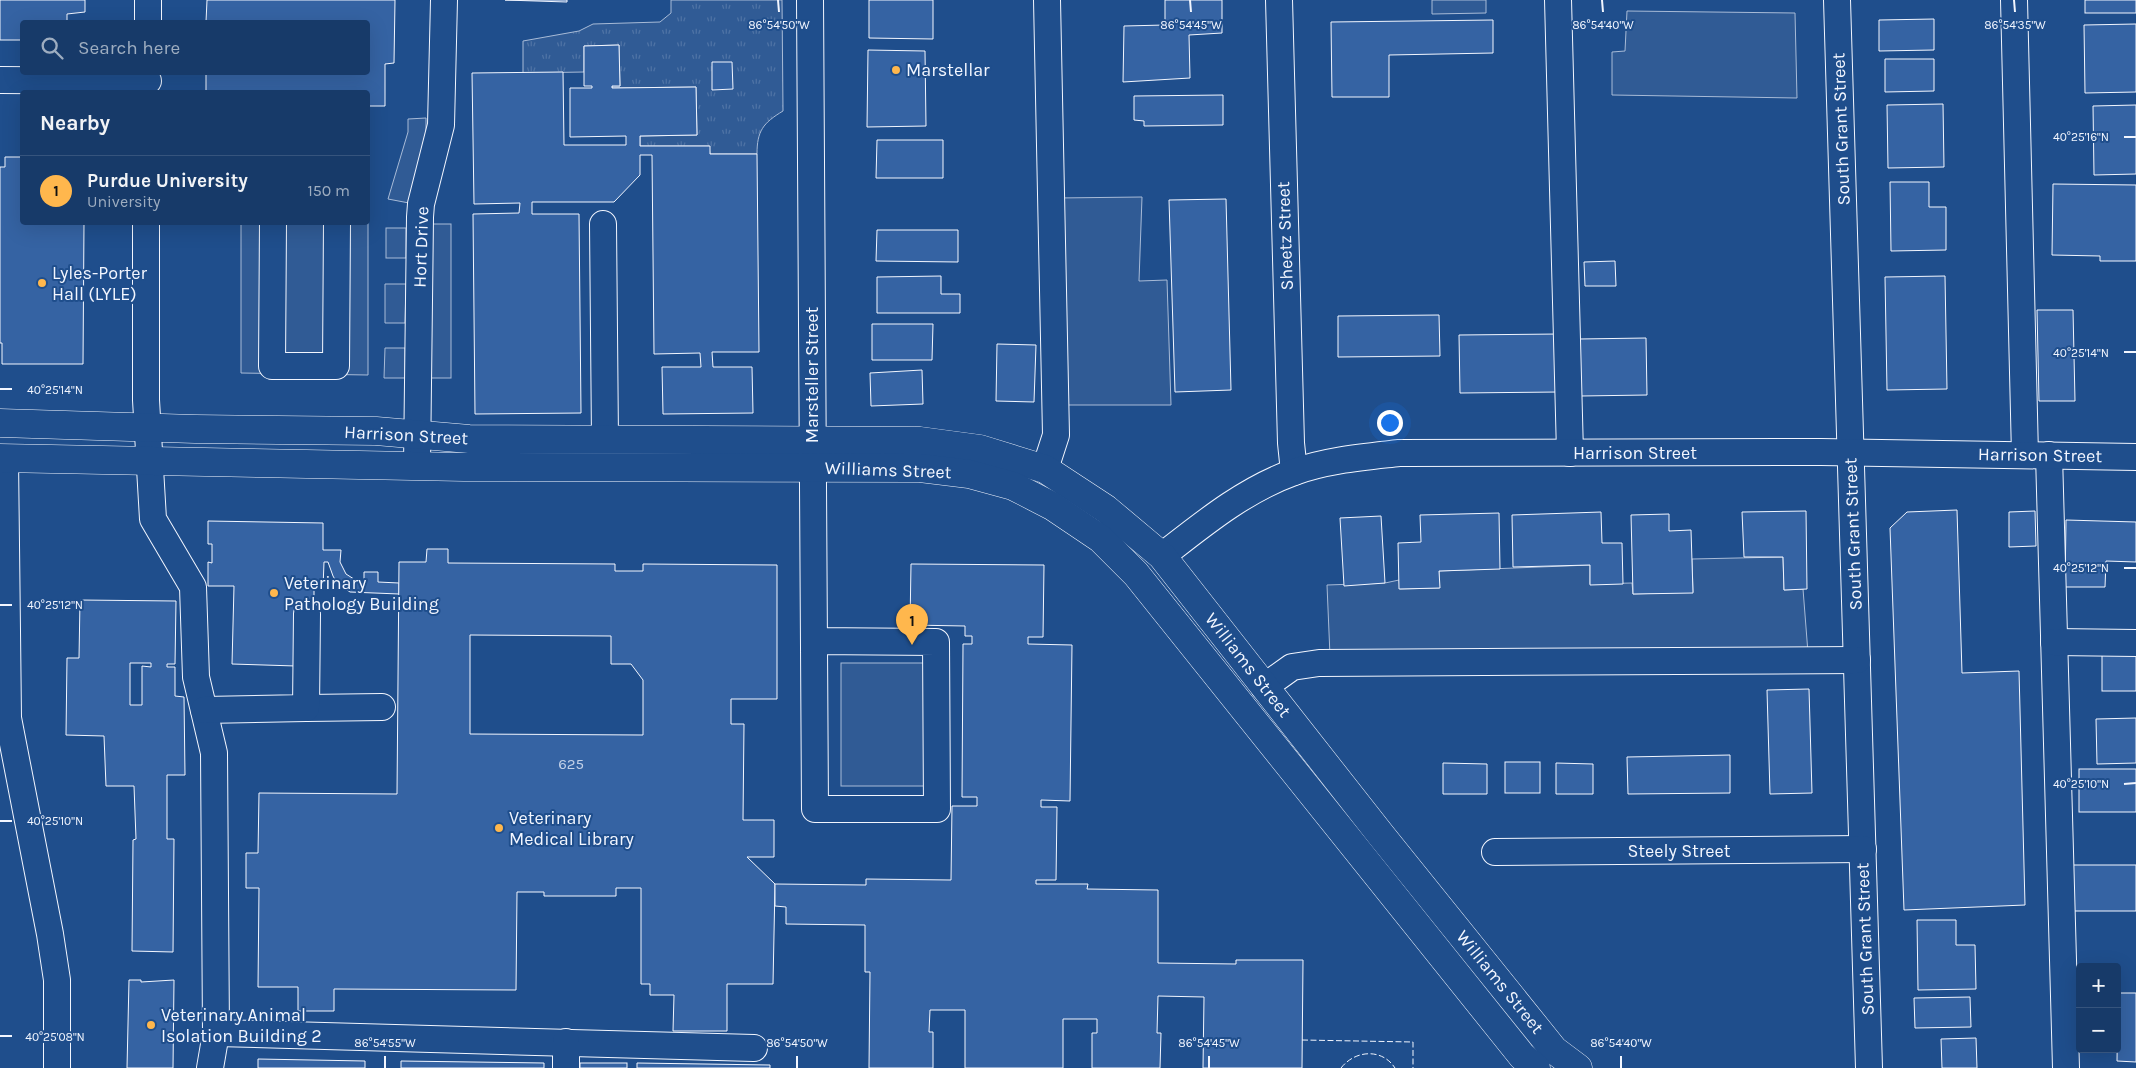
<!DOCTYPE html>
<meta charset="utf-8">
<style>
body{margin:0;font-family:Karla,sans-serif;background:#20416f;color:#f1f3f6}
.controls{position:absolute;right:15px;bottom:15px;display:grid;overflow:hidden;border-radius:5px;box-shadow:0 5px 20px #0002}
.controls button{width:45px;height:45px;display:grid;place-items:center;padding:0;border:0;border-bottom:1px solid #36547d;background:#173a69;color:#f1f3f6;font:25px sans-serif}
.you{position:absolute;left:1389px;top:422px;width:18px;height:18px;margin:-12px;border:4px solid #fff;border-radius:50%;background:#1a73e8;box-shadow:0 0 0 8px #1a73e833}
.badge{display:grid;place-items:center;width:32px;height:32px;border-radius:50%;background:#ffb74d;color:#111;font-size:16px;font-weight:700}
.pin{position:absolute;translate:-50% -41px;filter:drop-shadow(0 1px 2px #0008)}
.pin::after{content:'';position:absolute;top:26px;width:18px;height:15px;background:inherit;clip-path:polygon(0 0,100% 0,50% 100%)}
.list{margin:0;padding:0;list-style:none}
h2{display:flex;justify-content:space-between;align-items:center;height:65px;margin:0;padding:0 20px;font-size:21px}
h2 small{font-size:16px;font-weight:400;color:#9eadc0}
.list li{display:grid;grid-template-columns:32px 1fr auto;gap:15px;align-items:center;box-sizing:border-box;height:70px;padding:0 20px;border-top:1px solid #36547d}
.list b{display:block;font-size:19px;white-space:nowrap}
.list p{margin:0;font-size:16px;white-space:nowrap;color:#9eadc0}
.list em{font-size:16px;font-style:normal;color:#9eadc0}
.icon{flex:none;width:28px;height:28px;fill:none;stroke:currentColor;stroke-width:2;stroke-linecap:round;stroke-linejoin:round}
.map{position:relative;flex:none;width:2136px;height:1068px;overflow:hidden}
.search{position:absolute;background:#173a69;box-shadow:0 5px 20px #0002;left:20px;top:20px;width:350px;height:55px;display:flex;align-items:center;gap:12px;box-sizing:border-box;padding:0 18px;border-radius:5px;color:#9eadc0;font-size:19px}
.panel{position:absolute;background:#173a69;box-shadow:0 5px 20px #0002;left:20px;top:90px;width:350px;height:135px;border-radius:5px}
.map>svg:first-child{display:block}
</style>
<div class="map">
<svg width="2136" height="1068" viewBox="0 0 2136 1068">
<defs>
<pattern id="park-tufts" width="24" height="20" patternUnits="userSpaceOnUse" patternTransform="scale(1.25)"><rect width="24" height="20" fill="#305b95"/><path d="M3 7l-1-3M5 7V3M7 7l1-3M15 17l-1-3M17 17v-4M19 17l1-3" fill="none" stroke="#4e73a5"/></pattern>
</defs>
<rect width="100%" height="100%" fill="#1f4e8c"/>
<g fill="#305b95" stroke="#a8bbd7">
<polygon points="1432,0 1486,0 1486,13 1432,14"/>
<polygon points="1627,11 1795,13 1797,98 1612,95 1612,52 1625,51"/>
<polygon points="426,118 426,133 409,203 388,199 408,132 408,119"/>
<polygon points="368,184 368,375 241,373 241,223 368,222"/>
<polygon points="1142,197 1139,281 1167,280 1171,405 1062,405 1057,198"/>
<rect x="430" y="224" width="21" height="154"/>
<rect x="386" y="228" width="20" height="30"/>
<polygon points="385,284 406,284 405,323 385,323"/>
<polygon points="385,348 405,348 405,378 384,378"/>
<polygon points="1783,557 1784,590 1803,589 1808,653 1330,656 1327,585 1385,583 1399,580 1400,589 1439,588 1439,571 1590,565 1590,584 1632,583 1633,594 1693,592 1692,559"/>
<rect x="841" y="663" width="85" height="123"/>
</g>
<path fill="url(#park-tufts)" stroke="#a8bbd7" d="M 671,0 L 782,0 L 783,111 C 763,123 757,131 757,154 L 710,154 L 709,146 L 640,146 L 640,136 L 697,135 L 696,87 L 612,88 L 612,86 L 620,86 L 619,45 L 584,46 L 584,72 L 523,73 L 523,41 L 579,31 L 593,24 L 660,22 L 671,13 Z"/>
<g fill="#3563a3" stroke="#f2f6ff" fill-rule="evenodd">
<polygon points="0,0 85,0 85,12 67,14 67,22 22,22 22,40 0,40"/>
<polygon points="207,0 395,0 394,63 385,64 385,106 368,106 368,92 206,92 206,72 368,72 368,22 206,22"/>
<polygon points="505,0 567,0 567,2"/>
<polygon points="869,0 933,0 933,39 869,38"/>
<polygon points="1165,0 1222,0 1222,33 1189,35 1190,78 1123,82 1124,26 1165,25"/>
<rect x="2085" y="0" width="51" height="13"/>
<polygon points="1934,19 1934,50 1879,51 1879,20"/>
<polygon points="1493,20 1493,53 1389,55 1389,97 1332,97 1331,22"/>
<polygon points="2136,24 2136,92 2085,93 2084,25"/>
<polygon points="619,45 620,86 612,86 612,88 696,87 697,135 640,136 640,146 710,146 710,154 757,154 759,352 712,352 713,367 752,367 753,413 663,414 662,367 701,367 700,353 654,354 652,155 640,155 640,175 614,202 532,202 532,214 579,214 581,413 475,414 473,214 519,213 520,203 474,204 472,73 563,72 564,145 626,145 626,136 570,137 570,88 592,88 592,86 584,86 584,46"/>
<polygon points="868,50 925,51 926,126 867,127"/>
<polygon points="1885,59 1934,59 1934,91 1885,92"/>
<polygon points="712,62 732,62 733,89 712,90"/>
<polygon points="1223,95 1223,125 1144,126 1144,121 1134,120 1134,96"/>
<polygon points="1943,104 1944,167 1888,168 1887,105"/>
<polygon points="2136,105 2136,174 2094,175 2093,106"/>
<polygon points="877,140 943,140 943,178 876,178"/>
<polygon points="5,157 22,157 22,222 84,222 83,364 2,364 2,343 0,343 0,167 5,167"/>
<polygon points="1890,182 1929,182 1929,207 1946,207 1946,250 1891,251"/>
<polygon points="2053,184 2136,185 2136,261 2100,261 2100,256 2052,255"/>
<polygon points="1226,199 1231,390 1175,392 1169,200"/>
<polygon points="877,230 958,230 958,262 876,261"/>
<polygon points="1615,261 1616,286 1585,286 1584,262"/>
<polygon points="941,276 941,294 960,294 960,313 877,313 877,277"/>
<polygon points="1945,276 1947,389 1887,390 1885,277"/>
<polygon points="2037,310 2073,310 2075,401 2039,401"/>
<polygon points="1439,315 1440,356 1338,357 1338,316"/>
<polygon points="872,324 933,324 932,360 872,360"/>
<polygon points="1559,334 1559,392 1460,393 1459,335"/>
<polygon points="1646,338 1647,395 1581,396 1579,339"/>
<polygon points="997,344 1036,345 1034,402 996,401"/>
<polygon points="922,370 923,404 871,406 870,373"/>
<polygon points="1957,510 1962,673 2019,671 2025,905 1904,910 1890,528 1907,512"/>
<polygon points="1806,511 1807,589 1784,590 1783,557 1744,557 1742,512"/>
<polygon points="2035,511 2036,546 2009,547 2009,512"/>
<polygon points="1601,512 1602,543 1622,543 1623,584 1590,585 1590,565 1513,567 1512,515"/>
<polygon points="1499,513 1500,569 1439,571 1440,588 1399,589 1398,543 1421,542 1420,515"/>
<polygon points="1669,514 1669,531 1691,530 1693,593 1633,594 1631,515"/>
<polygon points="1381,516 1385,583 1344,586 1340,518"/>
<polygon points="2066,520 2136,522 2136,562 2106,561 2105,587 2065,587"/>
<polygon points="208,521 323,523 323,550 341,550 340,562 346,574 357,581 364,582 364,572 378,572 378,582 399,583 399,594 350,592 337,583 333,576 328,562 324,562 323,588 314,588 314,605 297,605 296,666 232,664 234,586 208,586 208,562 212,563 212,544 208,544"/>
<path d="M 427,549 L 448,549 L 448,563 L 615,564 L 615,571 L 643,571 L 643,564 L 777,565 L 777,699 L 731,699 L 731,724 L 744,724 L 743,820 L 774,820 L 774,857 L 747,857 L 775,884 L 773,984 L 727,984 L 727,1031 L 673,1031 L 674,995 L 650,995 L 650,984 L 641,984 L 641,888 L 616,888 L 616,896 L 544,896 L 544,892 L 517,892 L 516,990 L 334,989 L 334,1011 L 298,1011 L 298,987 L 258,987 L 259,888 L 246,888 L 246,853 L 258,853 L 259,793 L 397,794 L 399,562 L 426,562 ZM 470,635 L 611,636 L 611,664 L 631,664 L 643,680 L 643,735 L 470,734 Z"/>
<polygon points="911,564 1044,565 1043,637 1028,637 1028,644 1072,645 1070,801 1041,800 1041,807 1057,807 1056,880 1036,880 1036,884 1088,884 1087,889 1158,890 1158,963 1236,964 1236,960 1303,960 1302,1068 1203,1068 1204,997 1158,996 1157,1033 1161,1033 1160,1068 1092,1068 1092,1033 1097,1033 1097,1019 1063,1019 1063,1068 965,1068 965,1010 930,1010 929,1032 933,1032 933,1068 869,1068 870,972 865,972 865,925 786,924 786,907 775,906 775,884 866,885 866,879 951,880 952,806 977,806 977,797 962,797 963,644 972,644 972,636 965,636 965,626 910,625"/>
<path d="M 80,600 L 176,601 L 175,664 L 167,664 L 167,667 L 175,667 L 175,696 L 184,697 L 185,775 L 167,775 L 167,839 L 174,839 L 173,952 L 132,951 L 133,840 L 136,839 L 134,786 L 106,786 L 104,736 L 66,735 L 67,658 L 79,658 ZM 130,663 L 151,663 L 151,667 L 142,666 L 142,705 L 130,705 Z"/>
<rect x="2102" y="653" width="34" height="38"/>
<polygon points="1809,689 1812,793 1770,794 1767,690"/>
<polygon points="2136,718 2136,763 2097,764 2096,719"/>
<polygon points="1730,755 1730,793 1628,794 1627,757"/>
<rect x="1505" y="762" width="35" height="31"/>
<polygon points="1443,763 1487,764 1487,794 1443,794"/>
<polygon points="1556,763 1593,764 1593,794 1556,794"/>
<rect x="2079" y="769" width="57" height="43"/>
<rect x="2072" y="865" width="64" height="46"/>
<polygon points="1917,920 1956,920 1956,945 1975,945 1976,989 1918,990"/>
<polygon points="129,980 141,980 141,982 174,980 173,1068 127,1068"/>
<polygon points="2118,993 2136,993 2136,1062 2117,1061"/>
<polygon points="1970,997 1971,1027 1915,1028 1914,998"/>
<polygon points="1976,1038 1977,1068 1942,1068 1941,1039"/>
<polygon points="258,1059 365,1061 365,1068 258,1068"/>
<polygon points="401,1061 544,1063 544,1068 401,1068"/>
<rect x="580" y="1063" width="47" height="5"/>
<polygon points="637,1063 770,1065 770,1068 637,1068"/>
</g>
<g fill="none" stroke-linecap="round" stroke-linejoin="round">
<g stroke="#f2f6ff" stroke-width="28">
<g id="minor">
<polyline points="810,0 815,809 937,809 936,642 814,641"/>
<polyline points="1279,0 1291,443 1294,472"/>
<polyline points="1558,0 1570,453"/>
<polyline points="1837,0 1869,1068"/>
<polyline points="2014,0 2025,455"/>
<polyline points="148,22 148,0"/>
<polyline points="0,80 148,81"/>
<polyline points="146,222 146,400 153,519 193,587 196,677 214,753 216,1033 754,1048"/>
<polyline points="273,222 272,366 336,366 337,222"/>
<polyline points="603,224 605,440"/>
<polyline points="2049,455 2066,1068"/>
<polyline points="5,458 8,718 50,934 57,980 57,1068"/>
<polyline points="417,466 420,217 421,204 441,125 444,0"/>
<polyline points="1045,469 1056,435 1047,0"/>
<path d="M 1162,556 C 1203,524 1244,490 1294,472 C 1327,460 1364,457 1399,453 L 1821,452 L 2136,457"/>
<polyline points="2054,642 2136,643"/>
<polyline points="1264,687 1292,667 1319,663 1857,660"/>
<polyline points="306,708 382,707"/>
<polyline points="204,710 306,708 307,614"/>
<polyline points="1495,852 1863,849"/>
<polyline points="566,1042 566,1068"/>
<polyline points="210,1068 216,1033"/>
</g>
</g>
<g stroke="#f2f6ff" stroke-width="29">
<g id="major">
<polyline points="0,423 195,429 376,431 469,439 920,441 980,449 1045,469 1106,509 1162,556 1381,835 1554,1050 1578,1068"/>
<polyline points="0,458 464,467 920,468 969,474 1013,486 1052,506 1101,539 1136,574 1522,1056 1536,1068"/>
</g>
</g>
<use href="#minor" stroke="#1f4e8c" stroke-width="26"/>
<use href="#major" stroke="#1f4e8c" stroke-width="28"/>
<g stroke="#f2f6ff" stroke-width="1" stroke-dasharray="6 2.5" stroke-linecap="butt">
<polyline points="1302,1040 1413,1042 1413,1068"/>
<path d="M 1341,1068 C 1355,1050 1382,1048 1395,1068"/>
</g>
</g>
<path fill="none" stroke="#f2f6ff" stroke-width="2" d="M 778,0 L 779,12M 1190,0 L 1191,12M 1602,0 L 1603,12M 2014,0 L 2015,12M 2124,137 L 2136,137M 2124,352 L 2136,352M 0,389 L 12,389M 2124,568 L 2136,568M 0,605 L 12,605M 2124,784 L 2136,783M 0,821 L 12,821M 0,1036 L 12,1036M 385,1056 L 385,1068M 797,1056 L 797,1068M 1209,1056 L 1209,1068M 1621,1056 L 1621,1068"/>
<g fill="#ffb74d" stroke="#1f4e8c" stroke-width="2">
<circle cx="896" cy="70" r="5"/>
<circle cx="42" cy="283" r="5"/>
<circle cx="274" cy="593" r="5"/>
<circle cx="499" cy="828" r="5"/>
<circle cx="151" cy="1025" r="5"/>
</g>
<g text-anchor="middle" stroke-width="4" stroke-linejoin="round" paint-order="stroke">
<g font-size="15" fill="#c3d1e8">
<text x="571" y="769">625</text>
</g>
<g font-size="18" fill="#f2f6ff" stroke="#1f4e8c" text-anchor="start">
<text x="906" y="76">Marstellar</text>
<text x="52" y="279">Lyles-Porter<tspan x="52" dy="21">Hall (LYLE)</tspan></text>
<text x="284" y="589">Veterinary<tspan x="284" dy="21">Pathology Building</tspan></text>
<text x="509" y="824">Veterinary<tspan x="509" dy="21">Medical Library</tspan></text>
<text x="161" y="1021">Veterinary Animal<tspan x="161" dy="21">Isolation Building 2</tspan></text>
</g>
<g font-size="18" fill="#f2f6ff" stroke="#1f4e8c">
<text transform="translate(1841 129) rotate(-92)" y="6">South Grant Street</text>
<text transform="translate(1285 236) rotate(-92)" y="6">Sheetz Street</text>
<text transform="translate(421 247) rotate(-88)" y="6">Hort Drive</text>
<text transform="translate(812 375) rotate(-90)" y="6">Marsteller Street</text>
<text transform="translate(406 435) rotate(3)" y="6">Harrison Street</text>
<text x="1635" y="459">Harrison Street</text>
<text transform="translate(2040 455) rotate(1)" y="6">Harrison Street</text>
<text transform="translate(888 470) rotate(2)" y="6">Williams Street</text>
<text transform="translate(1853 534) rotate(-92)" y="6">South Grant Street</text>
<text transform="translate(1248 665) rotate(52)" y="6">Williams Street</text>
<text x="1679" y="857">Steely Street</text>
<text transform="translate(1865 939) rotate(-92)" y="6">South Grant Street</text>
<text transform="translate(1500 982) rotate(51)" y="6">Williams Street</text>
</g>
</g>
<g font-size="12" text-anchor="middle" fill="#f2f6ff" stroke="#1f4e8c" stroke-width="4" stroke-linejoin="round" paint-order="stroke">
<text x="779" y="29">86°54'50"W</text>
<text x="1191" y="29">86°54'45"W</text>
<text x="1603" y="29">86°54'40"W</text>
<text x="2015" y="29">86°54'35"W</text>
<text x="2081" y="141">40°25'16"N</text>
<text x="2081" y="357">40°25'14"N</text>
<text x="55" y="394">40°25'14"N</text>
<text x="2081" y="572">40°25'12"N</text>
<text x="55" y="609">40°25'12"N</text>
<text x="2081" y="788">40°25'10"N</text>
<text x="55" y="825">40°25'10"N</text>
<text x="55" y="1041">40°25'08"N</text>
<text x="385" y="1047">86°54'55"W</text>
<text x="797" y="1047">86°54'50"W</text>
<text x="1209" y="1047">86°54'45"W</text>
<text x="1621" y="1047">86°54'40"W</text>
</g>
</svg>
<div class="controls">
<button>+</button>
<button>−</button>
</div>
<div class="you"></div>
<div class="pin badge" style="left:912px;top:645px">1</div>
<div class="search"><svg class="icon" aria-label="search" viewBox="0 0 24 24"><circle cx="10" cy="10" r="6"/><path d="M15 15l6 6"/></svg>Search here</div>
<section class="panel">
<h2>Nearby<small></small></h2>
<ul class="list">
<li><span class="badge">1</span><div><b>Purdue University</b><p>University</p></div><em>150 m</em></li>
</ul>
</section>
</div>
